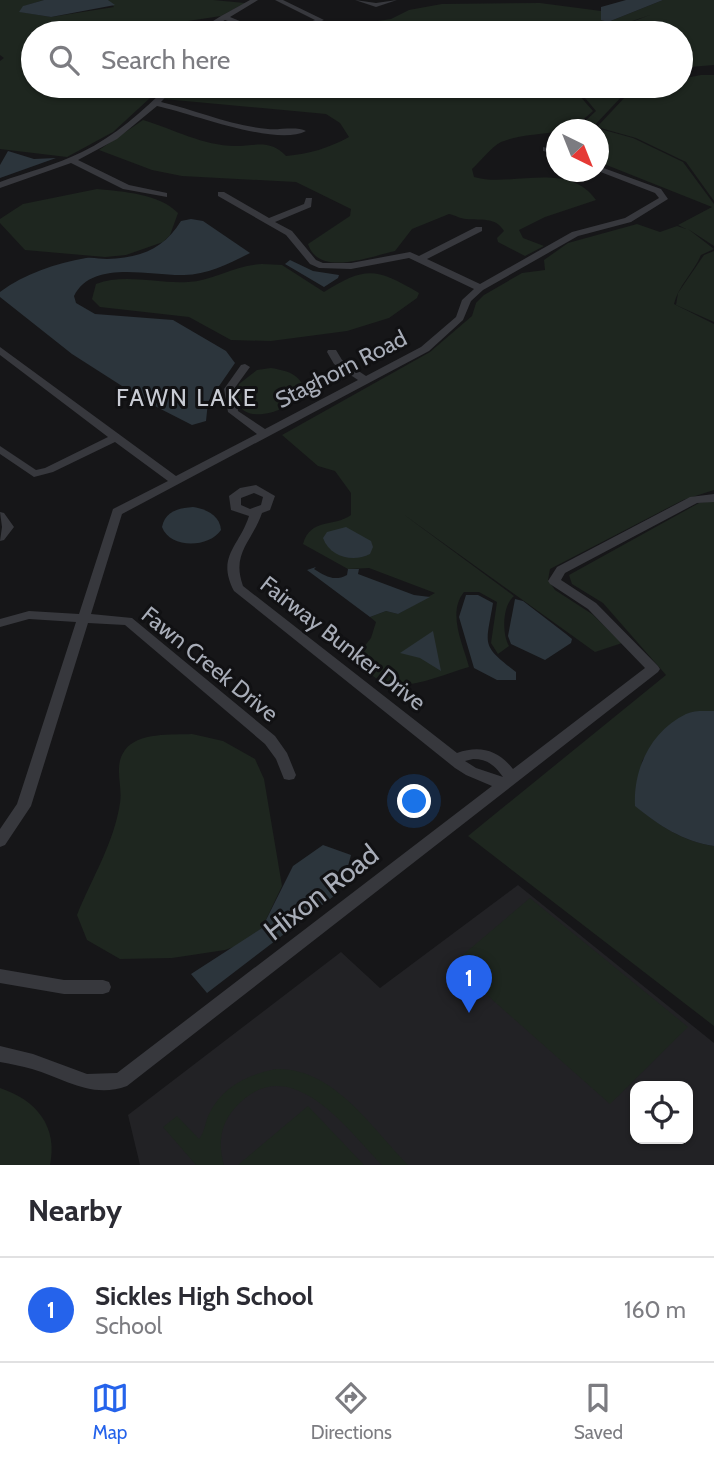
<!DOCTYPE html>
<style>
body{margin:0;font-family:Cabin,sans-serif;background:#f7f7f7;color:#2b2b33}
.controls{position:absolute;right:21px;bottom:21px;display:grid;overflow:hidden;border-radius:14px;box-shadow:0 2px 5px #0004}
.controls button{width:63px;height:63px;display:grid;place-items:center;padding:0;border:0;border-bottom:2px solid #e1e1e2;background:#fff;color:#2b2b33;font:35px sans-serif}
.compass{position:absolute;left:546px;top:119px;width:63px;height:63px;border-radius:50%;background:#fff;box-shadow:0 2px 5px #0004;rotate:137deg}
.you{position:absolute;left:415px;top:802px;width:24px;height:24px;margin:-18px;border:5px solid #fff;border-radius:50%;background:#1a73e8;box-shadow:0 0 0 10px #1a73e833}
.badge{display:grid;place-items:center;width:46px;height:46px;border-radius:50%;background:#2563eb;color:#fff;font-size:23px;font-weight:700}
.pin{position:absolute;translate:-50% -58px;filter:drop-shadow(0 2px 4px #0008)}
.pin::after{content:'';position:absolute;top:37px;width:24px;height:21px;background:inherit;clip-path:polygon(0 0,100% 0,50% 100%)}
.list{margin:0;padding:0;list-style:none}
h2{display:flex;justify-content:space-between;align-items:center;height:91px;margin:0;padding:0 28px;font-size:30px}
h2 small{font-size:23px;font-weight:400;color:#7c7c81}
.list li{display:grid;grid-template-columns:46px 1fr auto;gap:21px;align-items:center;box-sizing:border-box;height:105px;padding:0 28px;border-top:2px solid #e1e1e2}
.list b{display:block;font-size:26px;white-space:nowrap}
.list p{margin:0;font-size:23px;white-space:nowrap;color:#7c7c81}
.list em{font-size:23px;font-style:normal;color:#7c7c81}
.icon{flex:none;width:38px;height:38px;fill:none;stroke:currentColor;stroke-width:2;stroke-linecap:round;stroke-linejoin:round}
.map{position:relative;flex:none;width:714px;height:1165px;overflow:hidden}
.search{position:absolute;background:#fff;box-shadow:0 2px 5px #0004;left:21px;right:21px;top:21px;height:77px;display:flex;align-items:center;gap:18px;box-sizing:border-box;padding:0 24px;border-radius:38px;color:#7c7c81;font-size:26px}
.sheet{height:196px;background:#fff}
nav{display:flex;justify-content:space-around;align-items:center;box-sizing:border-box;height:98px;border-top:2px solid #e1e1e2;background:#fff;font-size:19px;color:#7c7c81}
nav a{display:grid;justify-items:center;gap:4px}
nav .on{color:#2563eb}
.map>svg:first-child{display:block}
</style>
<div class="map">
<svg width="714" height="1165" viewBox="0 0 714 1165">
<rect width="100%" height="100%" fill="#161618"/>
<path fill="#222225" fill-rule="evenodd" d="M 518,885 L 714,1043 L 714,1165 L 140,1165 L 128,1115 L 341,952 L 380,988 ZM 635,1086 L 688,1086 L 688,1139 L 635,1139 Z"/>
<g fill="#1e261f">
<polygon points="0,0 44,0 24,6 21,12 51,17 114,7 108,0 213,0 245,3 221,16 175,23 163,33 33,33 33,86 163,86 113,132 67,157 0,149 0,61 4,58 0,55"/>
<polygon points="663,0 714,0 714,65 690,67 681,72 681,33 602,33 650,15 597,33 346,33 364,23 391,19 409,10 442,4 540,3 601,11 608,22"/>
<polygon points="701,75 714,75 714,201 686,162 636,138 597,127 627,95 643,86 681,86 681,79"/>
<path d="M 174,86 L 571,86 L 593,111 C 560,142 537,128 501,142 C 491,147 481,161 472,169 L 474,177 C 511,188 568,160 596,200 L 545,217 L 519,230 L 523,238 L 544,246 L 525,256 L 498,242 L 497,238 L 504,231 C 495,216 481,221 466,219 C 461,219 455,215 449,214 L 412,229 L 395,251 C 371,256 319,278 308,244 L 350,216 L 351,209 L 296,182 L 182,176 L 152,170 L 99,150 L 143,120 C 173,129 204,146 235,146 C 256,146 270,139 286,156 C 309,154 329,148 349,137 L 340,123 L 326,114 L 163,99 Z"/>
<path d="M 575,86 L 637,86 L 625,93 L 593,127 L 633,138 L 683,162 L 714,204 L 714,246 L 688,229 L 714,249 L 701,255 C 694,272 678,286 674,304 L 714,324 L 714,490 L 683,500 L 550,569 L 548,580 L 555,590 L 592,614 L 622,643 L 595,652 L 403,514 L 514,596 C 502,606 502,634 509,646 L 498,654 L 491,643 L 497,602 L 479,592 L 464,592 C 447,613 463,644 469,667 C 429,678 378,708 359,653 L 371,638 L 376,622 L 370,617 L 386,611 L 398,614 L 435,593 L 369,568 L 348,569 L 303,544 C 311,517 333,528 351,515 L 351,493 L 335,471 L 318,466 L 282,435 L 430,352 L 472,316 L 476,303 L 484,295 L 522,273 L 545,270 L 544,260 L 568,243 L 637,224 L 660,232 L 677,226 L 686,229 L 678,225 L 712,207 L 599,162 L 598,130 L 568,129 L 582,124 L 596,111 Z"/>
<path d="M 97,189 C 124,192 158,193 178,213 L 170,235 L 163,242 L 126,255 L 105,257 L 25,250 L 0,223 L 0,219 L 23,204 Z"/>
<polygon points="714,251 714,322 676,305 678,293 704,255"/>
<path d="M 262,264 L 282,265 L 324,292 C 366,266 376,268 419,293 L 417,298 L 389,318 L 347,331 L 271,341 L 231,340 L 189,317 L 100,307 L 92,299 L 96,284 C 125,273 157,284 188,282 C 213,281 235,265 262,264 Z"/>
<path d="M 271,368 C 289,371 303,375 305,395 C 290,408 245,429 236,399 L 239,384 L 257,370 Z"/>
<path d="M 714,501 L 714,711 L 689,713 L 654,742 L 642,761 L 636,806 C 660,826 682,841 714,846 L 714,1026 L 468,836 L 666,675 L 603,603 L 572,584 L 569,575 L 699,503 Z"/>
<path d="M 192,734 L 223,741 L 255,759 L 264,779 L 282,886 L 262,928 L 239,945 L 225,950 L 172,958 L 120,959 L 87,940 L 77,915 C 92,878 114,843 120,803 C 123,785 113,766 125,750 C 138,732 172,735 192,734 Z"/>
<polygon points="530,898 688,1027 610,1104 452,964"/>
<path d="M 276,1069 C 333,1067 372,1128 408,1165 L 382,1165 C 346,1128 288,1046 234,1109 C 220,1125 218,1145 224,1165 L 196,1165 L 163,1127 L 177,1116 L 199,1139 C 205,1132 205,1122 209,1114 C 222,1087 249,1074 276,1069 Z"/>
<path d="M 0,1088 C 36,1100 58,1126 50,1165 L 0,1165 Z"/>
<polygon points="308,1106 364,1165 238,1165"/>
</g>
<g fill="#2c353c">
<polygon points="44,0 108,0 115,5 51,17 19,12 23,6"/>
<polygon points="626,0 663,0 608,22 601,20 601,7"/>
<polygon points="8,151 34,159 56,158 0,178 0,165"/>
<path d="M 191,219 L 203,221 L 250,253 C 230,263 207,275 184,275 C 150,276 92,259 74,296 L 76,303 L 95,314 L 173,320 L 226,351 L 235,363 L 208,402 L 206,421 L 192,425 L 147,402 L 72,354 L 0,297 L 0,292 C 24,274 56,263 86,258 C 93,257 100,259 107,259 C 140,258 164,249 181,221 Z"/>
<polygon points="290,260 313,271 339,275 338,278 324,287 285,264"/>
<path d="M 193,507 C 207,509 220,516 221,530 C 209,548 170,549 162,527 C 165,511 179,508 193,507 Z"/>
<path d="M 346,527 L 371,541 L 373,547 L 370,554 C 353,563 330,557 323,538 L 327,532 Z"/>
<path d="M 316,567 L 314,569 C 325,576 334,582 347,575 L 348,569 L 359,569 L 358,574 L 414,595 L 430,597 L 398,614 L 386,611 L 370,617 L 307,570 Z"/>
<path d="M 466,595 L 478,595 L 493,603 C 486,646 480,644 516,672 L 516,680 L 497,680 L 474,668 L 459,617 Z"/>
<polygon points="515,599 523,601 566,634 572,639 571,643 545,660 511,644 508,636"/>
<polygon points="433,631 441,671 420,658 400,653"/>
<path d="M 714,711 L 714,846 C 682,841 660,826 635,806 C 633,769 651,731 686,714 C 694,710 705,711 714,711 Z"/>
<polygon points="323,845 351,855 345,877 334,896 207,993 191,974 262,928 293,866"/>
</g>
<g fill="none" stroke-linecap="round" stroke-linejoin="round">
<g fill="#37383d" fill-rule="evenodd">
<polygon points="250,0 258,0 230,17 269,33 260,33 225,20 203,33 194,33 221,16"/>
<polygon points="275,0 283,0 324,20 292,33 283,33 315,20"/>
<polygon points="355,0 376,3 397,0 376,7"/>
<path d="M 168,86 L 176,86 L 161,102 C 196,110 231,126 268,129 C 280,130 297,126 306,131 C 276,147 191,113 157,106 L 117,139 L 78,160 L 129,185 L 167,193 L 167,197 L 123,189 L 71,163 L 0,188 L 0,182 C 27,172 56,165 82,152 C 115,136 142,112 168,86 Z"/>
<polygon points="543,147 556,150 556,154 543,151"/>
<polygon points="598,166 661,189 668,199 631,222 578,236 483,290 471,301 463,320 429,351 122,514 91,614 132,618 275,736 287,753 296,775 294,779 289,780 284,779 276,759 265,744 125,625 88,623 31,806 5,845 0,847 0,829 17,804 76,622 29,619 0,627 0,619 29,611 79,614 113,509 168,481 115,442 53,472 34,477 0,454 0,446 36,470 45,468 108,437 0,355 0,347 176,476 257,434 228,412 224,389 241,365 245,364 250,367 234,389 238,411 265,429 358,380 334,364 327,352 328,350 336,350 342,360 366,376 421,347 456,317 462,300 474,289 409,258 351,269 319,268 310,264 286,235 218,196 218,192 224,192 269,218 304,204 306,198 312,198 311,207 275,222 292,231 316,260 323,263 351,263 410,252 419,256 476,227 482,227 482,231 427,259 480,284 572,232 625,218 659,198 655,193 598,171"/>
<path d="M 256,485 L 275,496 L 270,510 L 262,513 C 252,542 231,553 243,586 L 457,753 C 480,745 498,750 513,769 L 645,668 L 588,609 L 550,584 L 548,581 L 557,567 L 690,497 L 714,494 L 714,502 L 697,503 L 565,573 L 561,580 L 596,603 L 658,666 L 660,669 L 658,672 L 127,1086 C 92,1099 65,1079 32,1069 C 22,1066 11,1064 0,1062 L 0,1046 L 33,1054 L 87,1074 L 117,1073 L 492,786 L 466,775 L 455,768 L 234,591 C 216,556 239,547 249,516 L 231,510 L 229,496 L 240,488 ZM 254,493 L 263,497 L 261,505 L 250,509 L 241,505 L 241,498 ZM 473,759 C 488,759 495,766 503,777 L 476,768 L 465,761 Z"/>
<polygon points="0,512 4,513 14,527 4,540 0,541 2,527"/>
<polygon points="0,969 64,980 103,980 109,982 111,987 109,992 103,994 64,994 0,983"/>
</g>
</g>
<g text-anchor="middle" stroke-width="6" stroke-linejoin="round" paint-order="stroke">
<g font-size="23" fill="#a8adb8" stroke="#111113">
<text transform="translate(341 369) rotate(-27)" y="8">Staghorn Road</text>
<text transform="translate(343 643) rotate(38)" y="8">Fairway Bunker Drive</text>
<text transform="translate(210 664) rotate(39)" y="8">Fawn Creek Drive</text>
</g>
<g font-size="24" letter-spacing="2" fill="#c9ccd4" stroke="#111113">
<text x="187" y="406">FAWN LAKE</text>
</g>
<g font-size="28" fill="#a8adb8" stroke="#111113">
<text transform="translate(321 892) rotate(-38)" y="10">Hixon Road</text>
</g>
</g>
</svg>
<div class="controls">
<button><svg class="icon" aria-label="locate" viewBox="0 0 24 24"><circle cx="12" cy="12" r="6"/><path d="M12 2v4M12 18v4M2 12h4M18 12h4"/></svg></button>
</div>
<svg class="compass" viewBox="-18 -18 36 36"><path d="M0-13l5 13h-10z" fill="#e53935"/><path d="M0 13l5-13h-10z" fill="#7c7c81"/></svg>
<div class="you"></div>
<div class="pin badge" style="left:469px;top:1013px">1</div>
<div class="search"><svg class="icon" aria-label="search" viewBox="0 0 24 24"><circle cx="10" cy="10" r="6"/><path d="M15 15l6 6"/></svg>Search here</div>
</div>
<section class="sheet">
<h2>Nearby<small></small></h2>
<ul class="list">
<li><span class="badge">1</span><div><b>Sickles High School</b><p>School</p></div><em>160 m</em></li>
</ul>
</section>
<nav>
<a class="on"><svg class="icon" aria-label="map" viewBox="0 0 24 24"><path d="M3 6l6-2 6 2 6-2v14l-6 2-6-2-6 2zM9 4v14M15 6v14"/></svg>Map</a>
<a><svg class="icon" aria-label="directions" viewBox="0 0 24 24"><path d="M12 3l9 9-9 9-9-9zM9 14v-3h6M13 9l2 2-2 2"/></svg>Directions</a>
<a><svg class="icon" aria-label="saved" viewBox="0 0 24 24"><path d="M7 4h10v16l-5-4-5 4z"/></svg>Saved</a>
</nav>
